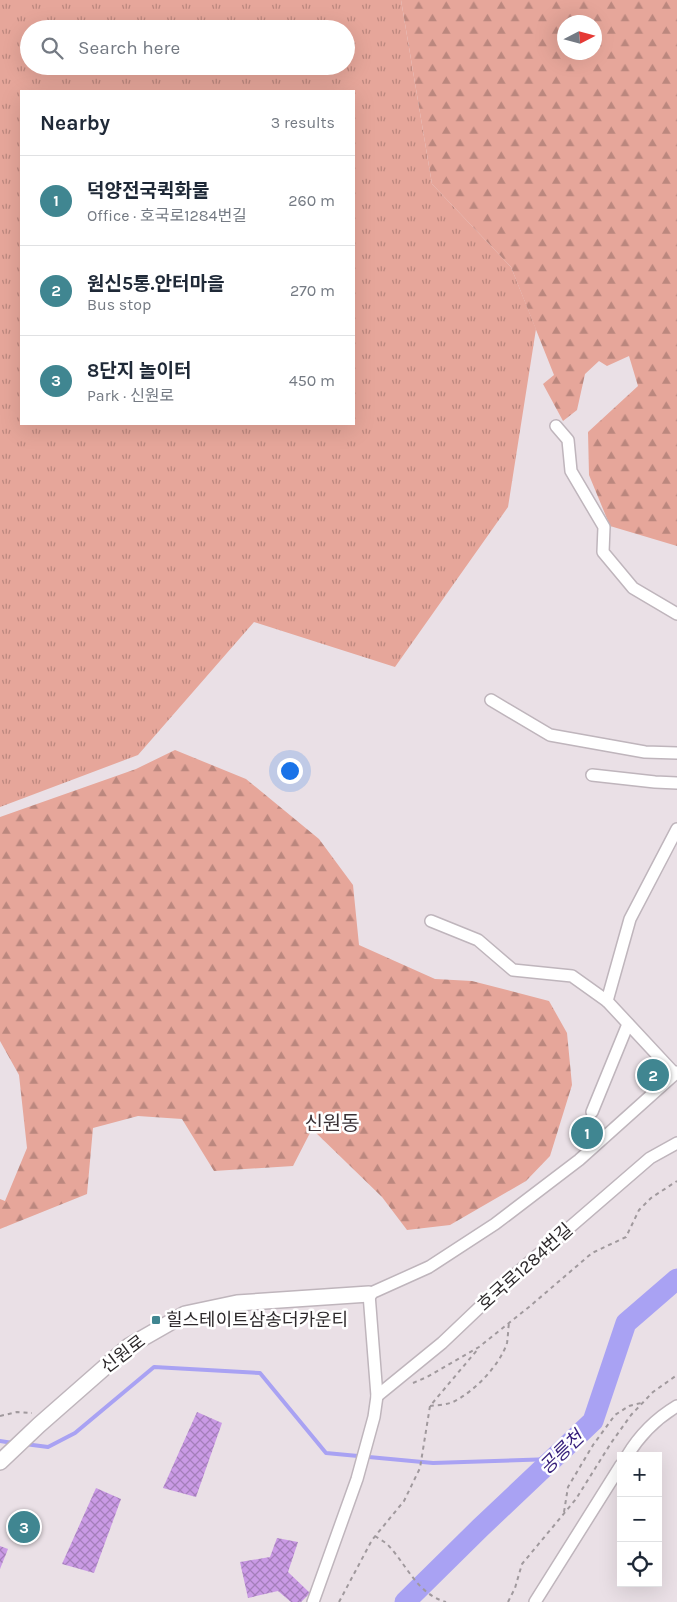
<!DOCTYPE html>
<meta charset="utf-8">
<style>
body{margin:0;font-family:Karla,"Noto Sans KR",sans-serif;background:#f2f2f3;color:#1f2937}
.controls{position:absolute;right:15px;bottom:15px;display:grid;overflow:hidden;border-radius:0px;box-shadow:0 5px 20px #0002}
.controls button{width:45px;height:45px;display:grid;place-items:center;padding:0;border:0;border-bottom:1px solid #e0e1e3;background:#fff;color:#1f2937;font:25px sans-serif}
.compass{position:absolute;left:557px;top:15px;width:45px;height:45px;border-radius:50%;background:#fff;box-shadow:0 5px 20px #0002;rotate:84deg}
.you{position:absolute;left:289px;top:770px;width:18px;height:18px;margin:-12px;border:4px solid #fff;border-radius:50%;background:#1a73e8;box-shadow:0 0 0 8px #1a73e833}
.badge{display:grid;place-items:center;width:32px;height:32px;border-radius:50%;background:#408691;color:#fff;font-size:16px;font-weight:700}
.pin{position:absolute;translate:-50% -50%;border:2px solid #fff;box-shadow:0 1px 5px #0006}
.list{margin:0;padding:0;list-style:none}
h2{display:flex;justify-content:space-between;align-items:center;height:65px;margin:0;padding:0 20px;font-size:21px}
h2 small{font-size:16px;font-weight:400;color:#747a83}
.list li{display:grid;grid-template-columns:32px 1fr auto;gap:15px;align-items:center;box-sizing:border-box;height:90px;padding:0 20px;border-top:1px solid #e0e1e3}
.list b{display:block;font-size:19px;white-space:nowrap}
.list p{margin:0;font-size:16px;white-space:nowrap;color:#747a83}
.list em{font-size:16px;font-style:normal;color:#747a83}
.icon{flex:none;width:28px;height:28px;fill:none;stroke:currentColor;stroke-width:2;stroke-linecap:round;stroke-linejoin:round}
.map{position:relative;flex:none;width:677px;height:1602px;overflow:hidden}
.search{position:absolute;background:#fff;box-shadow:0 5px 20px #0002;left:20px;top:20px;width:335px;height:55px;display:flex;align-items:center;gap:12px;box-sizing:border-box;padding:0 18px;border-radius:28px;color:#747a83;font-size:19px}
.panel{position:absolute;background:#fff;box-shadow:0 5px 20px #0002;left:20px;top:90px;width:335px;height:335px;border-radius:0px}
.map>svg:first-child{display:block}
</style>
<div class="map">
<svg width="677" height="1602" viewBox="0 0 677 1602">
<defs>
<pattern id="grass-tufts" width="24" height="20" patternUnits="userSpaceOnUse" patternTransform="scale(1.25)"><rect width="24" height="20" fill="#e6a69a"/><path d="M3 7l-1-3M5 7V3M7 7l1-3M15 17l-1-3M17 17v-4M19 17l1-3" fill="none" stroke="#bb877e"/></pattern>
<pattern id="forest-firs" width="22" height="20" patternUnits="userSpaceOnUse" patternTransform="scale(1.25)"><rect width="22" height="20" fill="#e6a69a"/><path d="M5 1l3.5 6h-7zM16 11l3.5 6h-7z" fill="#bb877e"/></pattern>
<pattern id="building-cross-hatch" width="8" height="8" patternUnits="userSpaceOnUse" patternTransform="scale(1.25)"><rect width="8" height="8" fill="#ca9ae5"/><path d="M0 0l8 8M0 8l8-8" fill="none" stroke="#a47eba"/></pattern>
</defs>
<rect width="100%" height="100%" fill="#eae0e6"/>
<path fill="url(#grass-tufts)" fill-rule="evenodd" d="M 0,0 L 401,0 L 432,184 L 511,267 L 536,329 L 508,507 L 395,667 L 254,622 L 138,755 L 0,807 ZM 29,29 L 346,29 L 346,66 L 29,66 ZM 21,91 L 354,91 L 354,424 L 21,424 Z"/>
<g fill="url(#forest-firs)" fill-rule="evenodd">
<path d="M 401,0 L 677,0 L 677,546 L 610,526 L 589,475 L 588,432 L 638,386 L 629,356 L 607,366 L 599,361 L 585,374 L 577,410 L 563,421 L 543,384 L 554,375 L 511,267 L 432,184 ZM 564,22 L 594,22 L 594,52 L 564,52 Z"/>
<polygon points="175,750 246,779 319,839 353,885 359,945 435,979 472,981 549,1001 567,1033 572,1085 550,1156 526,1181 450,1225 407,1230 382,1197 312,1129 293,1166 214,1171 182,1119 138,1116 93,1128 87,1194 0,1229 0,1199 5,1201 27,1148 19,1075 0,1041 0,817 136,769"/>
</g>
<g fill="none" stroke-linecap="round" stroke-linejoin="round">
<g stroke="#a9a2f3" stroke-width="4">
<polyline points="0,1441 13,1443"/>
<polyline points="25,1444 48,1447 75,1433 154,1367 260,1373 326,1453 433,1463 553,1459"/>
</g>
<polyline stroke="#a9a2f3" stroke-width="21" points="405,1602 480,1528 593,1421 626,1323 677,1279"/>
</g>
<g fill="url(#building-cross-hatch)">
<polygon points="197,1412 222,1423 196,1497 163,1488"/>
<polygon points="96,1488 121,1499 94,1573 62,1564"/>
<polygon points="277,1538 298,1542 288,1572 310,1593 301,1602 291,1602 278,1591 248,1598 240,1562 270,1557"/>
<polygon points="0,1546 8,1549 0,1569"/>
</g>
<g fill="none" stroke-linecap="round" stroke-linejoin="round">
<g stroke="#bfb5bc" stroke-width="14">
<g id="street">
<polyline points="556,426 568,440 571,471 604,527 603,552 633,588 677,614"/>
<polyline points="491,700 550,735 645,752 677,753"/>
<polyline points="592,775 655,782 677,783"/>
<polyline points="431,921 478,940 513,970 572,976 607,1001 675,1074"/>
<polyline points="607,1001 630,919 677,829"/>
<polyline points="592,1112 628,1024"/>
<polyline points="377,1396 442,1343 503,1285 650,1158 677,1143"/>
<path d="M 627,1456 C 639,1436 657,1418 677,1406"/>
<polyline points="313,1602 357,1479 374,1417 377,1396 369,1294 429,1267 495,1224 579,1160 677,1072"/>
<polyline points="535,1602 621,1465"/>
</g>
</g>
<g stroke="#bfb5bc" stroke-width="18">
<polyline id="secondary" points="0,1462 39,1425 129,1346 185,1314 237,1303 369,1294"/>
</g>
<g stroke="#a0999d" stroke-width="2" stroke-dasharray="4 4" stroke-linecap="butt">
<polyline points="413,1383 427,1377 479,1347 529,1307 592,1253 626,1237 639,1210 651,1198 677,1181"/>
<path d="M 430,1406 C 437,1405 446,1405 453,1402 C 474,1392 500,1365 507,1343 C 508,1337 508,1330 509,1323"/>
<polyline points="0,1416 17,1412 32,1413"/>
<polyline points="564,1512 568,1487 593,1445 615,1415 629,1406 641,1403"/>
<path d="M 375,1536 C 379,1539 384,1541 388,1545 C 407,1565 417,1594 446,1602"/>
<polyline points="339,1602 372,1540 404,1501 420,1468 430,1406 478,1349"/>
<polyline points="508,1602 515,1588 522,1564 576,1499 611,1443 631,1415 653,1392 677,1375"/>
</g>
<use href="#street" stroke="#fff" stroke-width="11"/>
<use href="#secondary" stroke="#fff" stroke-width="15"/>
</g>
<rect fill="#408691" stroke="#fff" stroke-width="2" x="151" y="1315" width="10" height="10" rx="2.5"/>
<g text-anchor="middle" stroke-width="5" stroke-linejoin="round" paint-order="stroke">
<g font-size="18" fill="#2d292b" stroke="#fff">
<text transform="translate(525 1267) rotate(-42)" y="6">호국로1284번길</text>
<text transform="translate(123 1354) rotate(-37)" y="6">신원로</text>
</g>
<g font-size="18" fill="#2d292b" stroke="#fff" text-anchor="start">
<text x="166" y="1326">힐스테이트삼송더카운티</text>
</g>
<g font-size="19" font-style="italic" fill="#361f7b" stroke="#fff">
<text transform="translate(561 1452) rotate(-44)" y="7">공릉천</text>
</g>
<g font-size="20" fill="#383035" stroke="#fff">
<text x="332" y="1130">신원동</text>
</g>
</g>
</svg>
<div class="controls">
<button>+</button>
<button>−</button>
<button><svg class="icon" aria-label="locate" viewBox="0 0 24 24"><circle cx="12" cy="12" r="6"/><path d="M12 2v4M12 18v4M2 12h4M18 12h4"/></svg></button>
</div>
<svg class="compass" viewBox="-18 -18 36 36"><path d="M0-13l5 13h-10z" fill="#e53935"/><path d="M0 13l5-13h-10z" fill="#747a83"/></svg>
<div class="you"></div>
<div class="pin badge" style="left:587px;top:1133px">1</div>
<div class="pin badge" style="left:653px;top:1075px">2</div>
<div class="pin badge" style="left:24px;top:1527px">3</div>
<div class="search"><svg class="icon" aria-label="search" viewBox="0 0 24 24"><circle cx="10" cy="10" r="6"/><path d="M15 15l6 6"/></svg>Search here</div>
<section class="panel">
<h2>Nearby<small>3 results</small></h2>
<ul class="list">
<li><span class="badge">1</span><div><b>덕양전국퀵화물</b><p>Office · 호국로1284번길</p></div><em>260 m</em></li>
<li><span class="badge">2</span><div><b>원신5통.안터마을</b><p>Bus stop</p></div><em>270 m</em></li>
<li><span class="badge">3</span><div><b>8단지 놀이터</b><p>Park · 신원로</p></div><em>450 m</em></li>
</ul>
</section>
</div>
